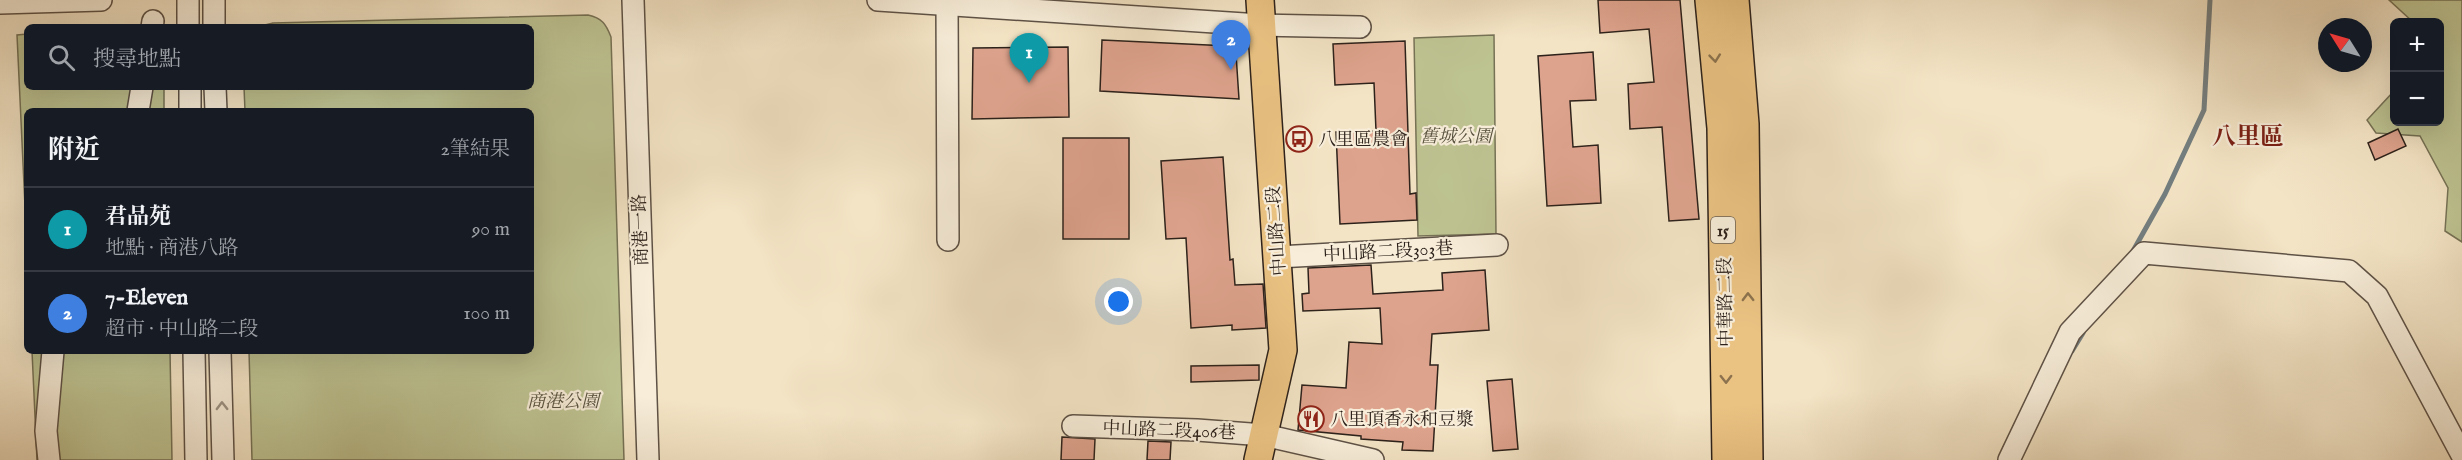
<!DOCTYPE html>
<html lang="zh-TW">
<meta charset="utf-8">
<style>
body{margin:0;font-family:"IM FELL English","Noto Serif TC",serif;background:#242831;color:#f1f3f6}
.controls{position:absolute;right:18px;top:18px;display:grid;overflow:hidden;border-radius:9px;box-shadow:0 6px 24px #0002}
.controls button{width:54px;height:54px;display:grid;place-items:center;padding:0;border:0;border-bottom:2px solid #363941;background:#171b24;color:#f1f3f6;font:30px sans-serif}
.compass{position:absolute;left:2318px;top:18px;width:54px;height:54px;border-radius:50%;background:#171b24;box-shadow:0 6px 24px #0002;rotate:307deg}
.you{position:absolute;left:1119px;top:302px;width:21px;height:21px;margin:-15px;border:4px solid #fff;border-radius:50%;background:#1a73e8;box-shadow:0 0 0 9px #1a73e833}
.badge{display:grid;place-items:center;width:39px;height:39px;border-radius:50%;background:#c59692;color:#fff;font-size:20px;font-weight:700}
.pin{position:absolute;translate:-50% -50px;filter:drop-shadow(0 2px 3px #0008)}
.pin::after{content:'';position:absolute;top:32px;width:21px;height:18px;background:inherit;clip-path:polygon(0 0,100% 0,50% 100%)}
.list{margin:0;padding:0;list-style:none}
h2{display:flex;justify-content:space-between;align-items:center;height:78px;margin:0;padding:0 24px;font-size:26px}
h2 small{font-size:20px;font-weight:400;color:#9ea1a6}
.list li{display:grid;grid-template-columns:39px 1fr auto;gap:18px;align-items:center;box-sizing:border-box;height:84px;padding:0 24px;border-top:2px solid #363941}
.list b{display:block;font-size:22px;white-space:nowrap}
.list p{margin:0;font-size:20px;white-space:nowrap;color:#9ea1a6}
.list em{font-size:20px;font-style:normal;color:#9ea1a6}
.icon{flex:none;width:33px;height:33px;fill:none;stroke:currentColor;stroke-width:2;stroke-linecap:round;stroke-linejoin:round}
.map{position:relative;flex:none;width:2462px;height:460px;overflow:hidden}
.search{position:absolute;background:#171b24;box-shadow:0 6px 24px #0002;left:24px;top:24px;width:510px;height:66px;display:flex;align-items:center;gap:15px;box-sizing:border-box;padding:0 21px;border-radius:9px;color:#9ea1a6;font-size:22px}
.panel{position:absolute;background:#171b24;box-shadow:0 6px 24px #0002;left:24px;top:108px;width:510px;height:246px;border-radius:9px}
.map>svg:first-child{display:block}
</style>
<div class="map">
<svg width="2462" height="460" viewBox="0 0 2462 460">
<rect width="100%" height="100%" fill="#f3e4c5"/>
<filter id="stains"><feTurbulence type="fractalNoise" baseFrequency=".00333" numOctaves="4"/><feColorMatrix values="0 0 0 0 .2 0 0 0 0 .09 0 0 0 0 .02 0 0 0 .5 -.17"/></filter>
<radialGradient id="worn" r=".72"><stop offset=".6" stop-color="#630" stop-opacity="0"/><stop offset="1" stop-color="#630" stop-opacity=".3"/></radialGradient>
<g fill="#bec392" stroke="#767256" stroke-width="1.5">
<polygon points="2389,0 2462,0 2462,242 2445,231 2448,188 2420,136 2376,133 2367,120 2394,91 2394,122 2440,122 2440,22 2413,22"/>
<path d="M 588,15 C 602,18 606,24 611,37 L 624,460 L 252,460 L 249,351 L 531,351 L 531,111 L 245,111 L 244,87 L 531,87 L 531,27 L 257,27 L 273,23 Z"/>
<polygon points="27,34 27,87 164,87 164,111 27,111 27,249 17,35"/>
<polygon points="1494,35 1496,234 1418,236 1414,38"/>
<polygon points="32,351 170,351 172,460 37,460"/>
</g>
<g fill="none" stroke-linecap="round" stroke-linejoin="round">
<g stroke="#747e7f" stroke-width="5">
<polyline points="2133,251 2165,194 2204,110 2210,0"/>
<polyline points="2072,351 2083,333"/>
</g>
</g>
<g fill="#dea38d" stroke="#2d221b" stroke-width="1.5">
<polygon points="1598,0 1680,0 1699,219 1669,221 1662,127 1630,129 1628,84 1654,82 1649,29 1600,33"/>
<polygon points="1102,40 1229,46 1236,54 1239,99 1100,91"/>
<polygon points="1405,41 1410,194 1416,193 1417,220 1340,224 1336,132 1376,131 1374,83 1335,85 1333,44"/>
<polygon points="1068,47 1069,117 972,119 973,48"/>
<polygon points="1593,52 1596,100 1570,101 1573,147 1598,145 1601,203 1547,206 1538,56"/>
<polygon points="2398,129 2406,146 2375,160 2368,143"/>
<rect x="1063" y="138" width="66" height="101"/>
<polygon points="1223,157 1230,260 1233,259 1235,285 1263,284 1266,328 1232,330 1232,325 1191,328 1186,238 1166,239 1161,161"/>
<polygon points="1371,265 1373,294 1443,290 1442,273 1485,270 1489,330 1432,334 1430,365 1438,365 1433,451 1402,450 1403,442 1361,439 1361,436 1298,430 1302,385 1346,388 1349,342 1382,344 1380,308 1303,311 1302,294 1309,293 1308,268"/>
<polygon points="1259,365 1259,380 1191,382 1191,366"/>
<polygon points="1512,379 1518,449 1493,451 1487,381"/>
<polygon points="1062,437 1095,439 1094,460 1061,460"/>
<polygon points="1148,441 1171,442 1170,460 1147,460"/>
</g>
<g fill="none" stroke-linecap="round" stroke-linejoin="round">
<g stroke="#5e5246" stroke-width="24">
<g id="minor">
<polyline points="188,0 188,27"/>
<polyline points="214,0 214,27"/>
<polyline points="633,0 648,460"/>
<polyline points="878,0 1260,25 1360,27"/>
<polyline points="0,3 101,0"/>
<polyline points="947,3 948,240"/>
<polyline points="152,27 153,21"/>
<polyline points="190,87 190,111"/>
<polyline points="215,87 216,111"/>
<polyline points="138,111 142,87"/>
<polyline points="1278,257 1497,245"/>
<polyline points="194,351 196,460"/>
<polyline points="220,351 223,460"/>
<polyline points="1073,426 1197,430 1264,435 1373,460"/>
<polyline points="49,460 46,431 53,351"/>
<polyline points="2009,460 2070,332 2144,253 2349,271 2377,296 2462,455"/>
</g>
</g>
<g stroke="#2d221b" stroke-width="30">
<g id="major">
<polyline points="1709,0 1721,128 1726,460"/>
<polyline points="1735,0 1745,124 1749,460"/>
<polyline points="1258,460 1283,350 1260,0"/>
</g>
</g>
<use href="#minor" stroke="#f7edd9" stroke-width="21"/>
<use href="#major" stroke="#eac282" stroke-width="27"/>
</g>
<defs><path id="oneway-chevron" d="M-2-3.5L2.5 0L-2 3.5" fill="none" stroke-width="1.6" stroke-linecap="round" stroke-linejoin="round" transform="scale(1.5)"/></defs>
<g stroke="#8c724e">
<use href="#oneway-chevron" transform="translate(1715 58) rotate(84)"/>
<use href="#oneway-chevron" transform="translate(1748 297) rotate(-91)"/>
<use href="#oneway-chevron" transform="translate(1726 379) rotate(89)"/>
</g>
<use stroke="#9c9284" href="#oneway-chevron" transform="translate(222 406) rotate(-91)"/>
<defs>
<g id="bus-ring" transform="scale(1.35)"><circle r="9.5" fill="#f7edd9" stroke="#8f2418" stroke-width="1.5"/><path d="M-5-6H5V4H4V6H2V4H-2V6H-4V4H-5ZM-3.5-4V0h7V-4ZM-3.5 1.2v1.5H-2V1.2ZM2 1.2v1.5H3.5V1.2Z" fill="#8f2418"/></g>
<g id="restaurant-ring" transform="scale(1.35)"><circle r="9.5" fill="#f7edd9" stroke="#8f2418" stroke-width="1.5"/><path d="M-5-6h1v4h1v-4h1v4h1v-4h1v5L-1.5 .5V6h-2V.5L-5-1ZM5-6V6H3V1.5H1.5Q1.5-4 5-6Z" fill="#8f2418"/></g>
</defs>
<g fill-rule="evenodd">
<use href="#bus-ring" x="1299" y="139"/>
<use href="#restaurant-ring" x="1311" y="419"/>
</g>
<g text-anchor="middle" stroke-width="4.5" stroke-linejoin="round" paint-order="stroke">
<rect fill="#f7edd9" stroke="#6a5f54" stroke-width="1.5" x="1711" y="217" width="24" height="26" rx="4.5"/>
<g font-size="16" font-weight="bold" fill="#2d221b">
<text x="1723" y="236">15</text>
</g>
<g font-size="18" font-style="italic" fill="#58523f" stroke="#f7edd9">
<text x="1456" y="142">舊城公園</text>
<text x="563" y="407">商港公園</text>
</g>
<g font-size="18" fill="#2d221b" stroke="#f7edd9" text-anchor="start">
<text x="1318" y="145">八里區農會</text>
<text x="1330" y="425">八里頂香永和豆漿</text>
</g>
<g font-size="18" fill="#2d221b" stroke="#f7edd9">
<text transform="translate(640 230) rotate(-92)" y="6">商港一路</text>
<text transform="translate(1276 231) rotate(-94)" y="6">中山路二段</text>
<text transform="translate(1388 251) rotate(-3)" y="6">中山路二段303巷</text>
<text transform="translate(1725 302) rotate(-91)" y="6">中華路二段</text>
<text transform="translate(1169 430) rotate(2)" y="6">中山路二段406巷</text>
</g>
<g font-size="24" font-weight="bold" fill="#7a1f14" stroke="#f7edd9">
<text x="2248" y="144">八里區</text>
</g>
</g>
<rect width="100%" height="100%" filter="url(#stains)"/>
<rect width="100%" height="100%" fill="url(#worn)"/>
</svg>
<div class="controls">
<button>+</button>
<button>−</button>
</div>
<svg class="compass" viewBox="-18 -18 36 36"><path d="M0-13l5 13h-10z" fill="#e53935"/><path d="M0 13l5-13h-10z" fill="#9ea1a6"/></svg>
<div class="you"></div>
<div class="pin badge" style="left:1029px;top:83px;background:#0f9aa8">1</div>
<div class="pin badge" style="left:1231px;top:70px;background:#3f7fe0">2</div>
<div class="search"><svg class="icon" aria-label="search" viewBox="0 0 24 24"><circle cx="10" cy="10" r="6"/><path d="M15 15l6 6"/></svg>搜尋地點</div>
<section class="panel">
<h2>附近<small>2筆結果</small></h2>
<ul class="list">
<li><span class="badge" style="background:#0f9aa8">1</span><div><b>君品苑</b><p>地點 · 商港八路</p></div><em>90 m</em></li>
<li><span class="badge" style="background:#3f7fe0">2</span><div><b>7-Eleven</b><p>超市 · 中山路二段</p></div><em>100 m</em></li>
</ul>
</section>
</div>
